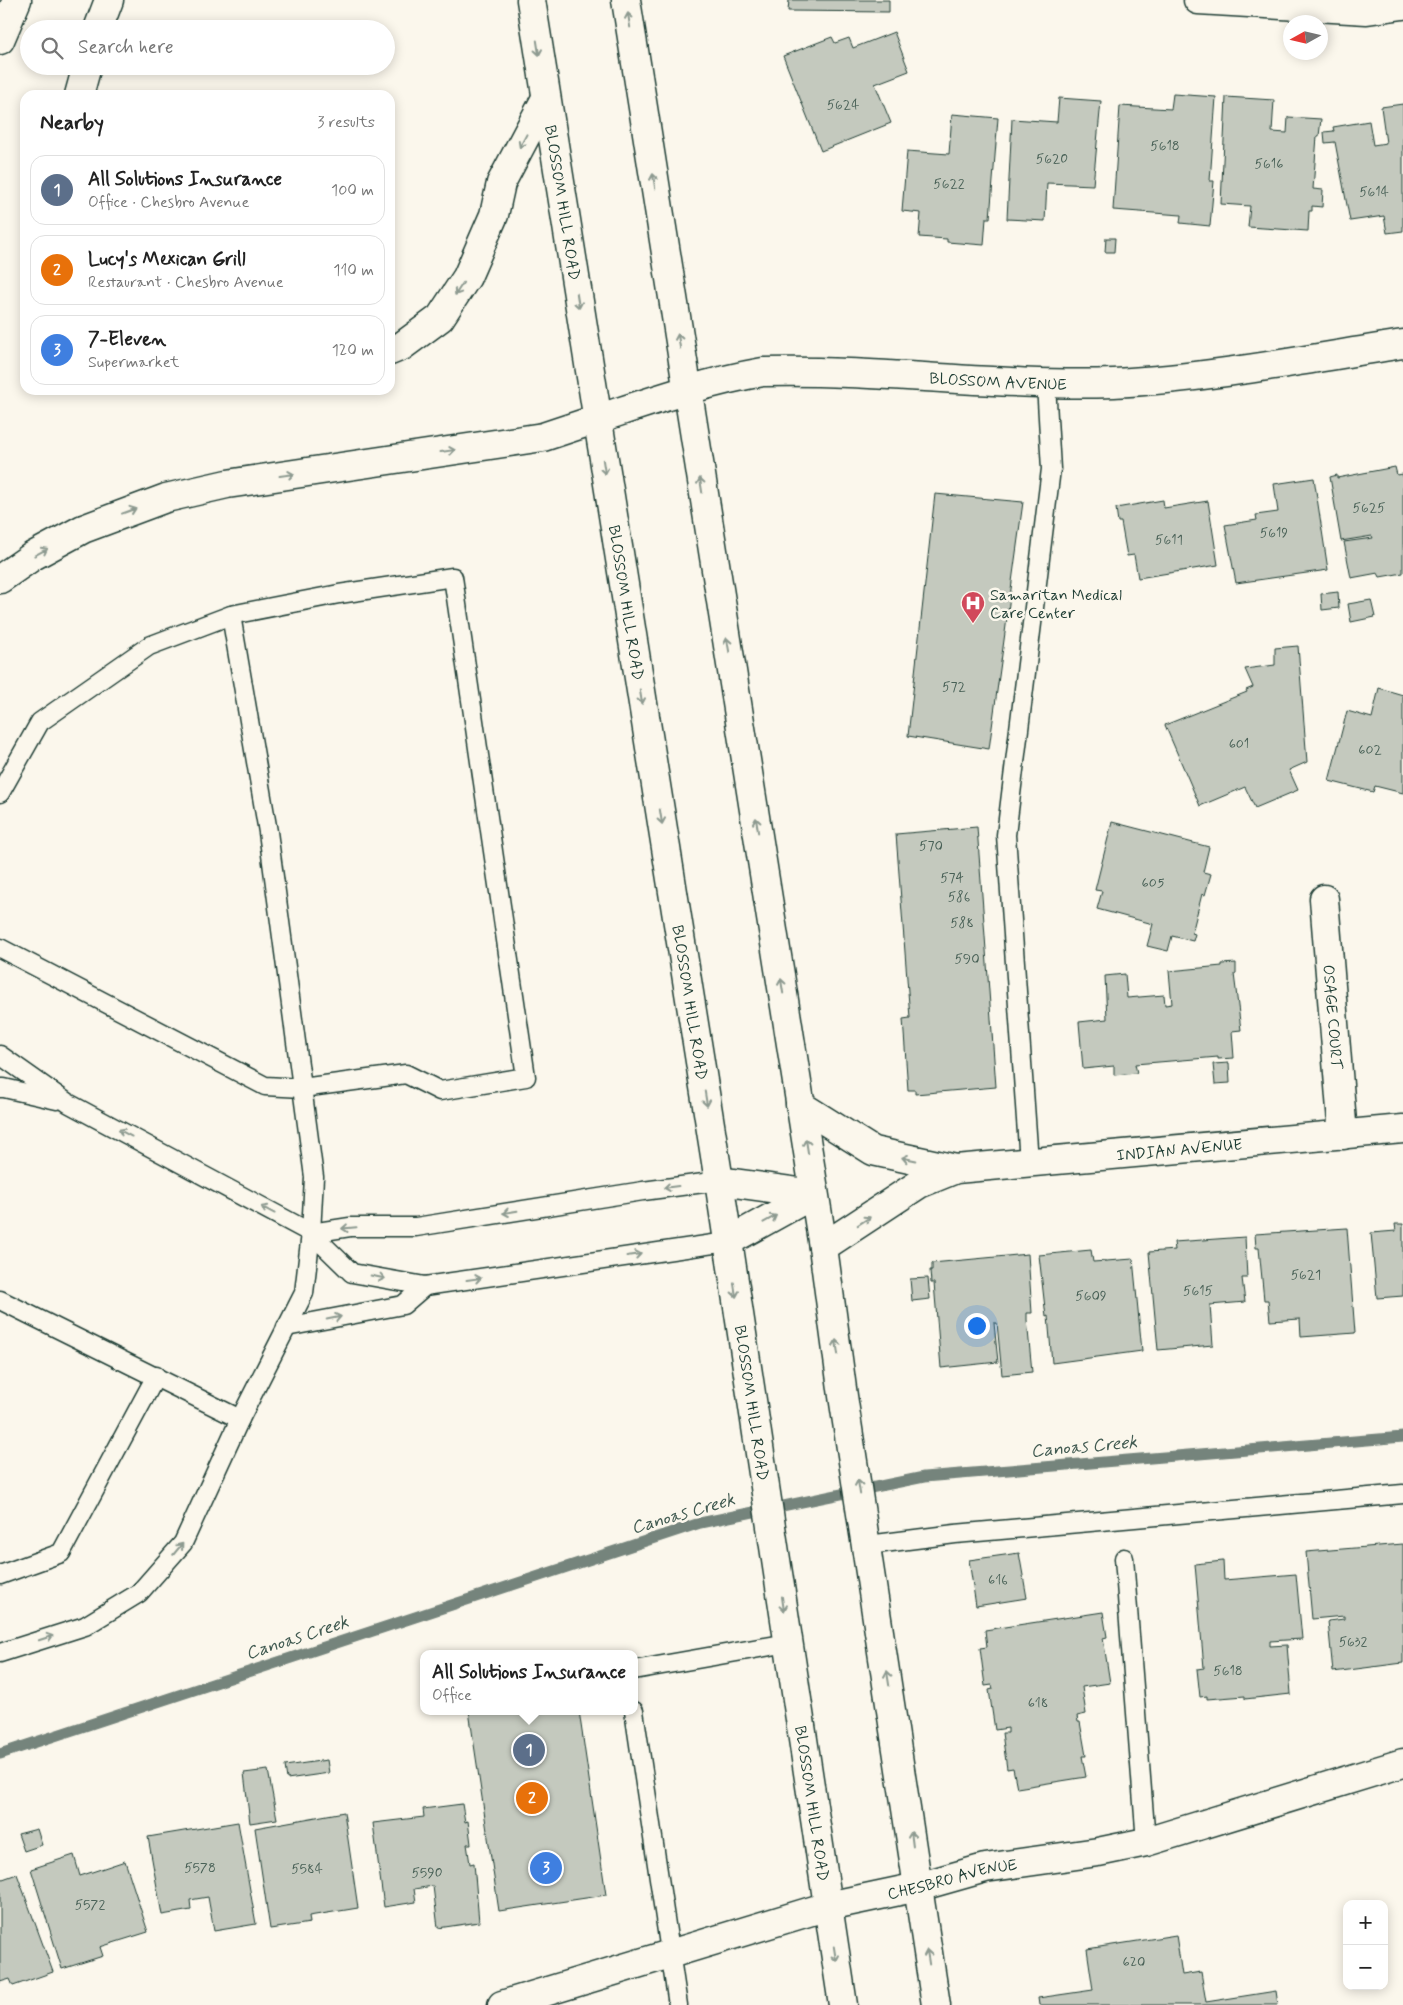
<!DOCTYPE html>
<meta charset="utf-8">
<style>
body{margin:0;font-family:Mynerve,sans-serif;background:#f6f6f6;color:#222}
.controls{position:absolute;right:15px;bottom:15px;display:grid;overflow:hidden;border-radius:10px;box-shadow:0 2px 12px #0003}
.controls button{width:45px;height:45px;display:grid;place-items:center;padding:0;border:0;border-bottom:1px solid #e0e0e0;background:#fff;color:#222;font:25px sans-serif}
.compass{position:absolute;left:1283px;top:15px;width:45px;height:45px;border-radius:50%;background:#fff;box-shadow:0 2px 12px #0003;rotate:262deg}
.you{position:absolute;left:976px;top:1325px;width:18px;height:18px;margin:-12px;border:4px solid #fff;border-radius:50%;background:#1a73e8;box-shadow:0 0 0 8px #1a73e833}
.badge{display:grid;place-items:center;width:32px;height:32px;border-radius:50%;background:#b45309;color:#fff;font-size:16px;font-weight:700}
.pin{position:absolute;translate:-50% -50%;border:2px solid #fff;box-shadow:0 1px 5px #0006}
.popup{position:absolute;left:420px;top:1650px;width:218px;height:65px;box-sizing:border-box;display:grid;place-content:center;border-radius:10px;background:#fff;filter:drop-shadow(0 1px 4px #0005);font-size:16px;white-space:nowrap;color:#767676}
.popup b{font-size:19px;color:#222}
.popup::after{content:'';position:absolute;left:50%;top:100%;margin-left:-10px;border:10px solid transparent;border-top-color:#fff}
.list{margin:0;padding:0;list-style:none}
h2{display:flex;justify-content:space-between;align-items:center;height:65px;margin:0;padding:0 20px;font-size:21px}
h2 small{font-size:16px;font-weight:400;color:#767676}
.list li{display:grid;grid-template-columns:32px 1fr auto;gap:15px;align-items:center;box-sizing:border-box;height:70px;margin:0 10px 10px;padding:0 10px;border:1px solid #e0e0e0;border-radius:15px}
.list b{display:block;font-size:19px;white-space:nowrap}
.list p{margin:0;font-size:16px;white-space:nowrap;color:#767676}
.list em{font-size:16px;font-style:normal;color:#767676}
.icon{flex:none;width:28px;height:28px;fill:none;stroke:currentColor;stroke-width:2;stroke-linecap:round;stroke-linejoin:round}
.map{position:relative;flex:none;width:1403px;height:2005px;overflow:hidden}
.search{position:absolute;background:#fff;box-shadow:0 2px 12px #0003;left:20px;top:20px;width:375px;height:55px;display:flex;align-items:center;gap:12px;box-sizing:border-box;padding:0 18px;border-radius:28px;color:#767676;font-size:19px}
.panel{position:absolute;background:#fff;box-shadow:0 2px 12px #0003;left:20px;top:90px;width:375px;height:305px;border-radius:15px}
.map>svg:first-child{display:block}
</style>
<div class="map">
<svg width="1403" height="2005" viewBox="0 0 1403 2005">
<rect width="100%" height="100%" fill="#fbf7ec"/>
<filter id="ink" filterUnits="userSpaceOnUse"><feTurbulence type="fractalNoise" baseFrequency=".02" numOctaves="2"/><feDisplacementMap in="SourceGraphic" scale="10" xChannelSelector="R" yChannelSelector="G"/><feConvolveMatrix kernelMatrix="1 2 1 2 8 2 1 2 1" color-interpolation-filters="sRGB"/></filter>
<g filter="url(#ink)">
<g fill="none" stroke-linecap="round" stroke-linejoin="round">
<polyline stroke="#74847b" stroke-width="11" points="0,1754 700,1523 924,1477 1403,1437"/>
</g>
<g fill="#c4c9be" stroke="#1f3d34">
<polygon points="789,0 889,0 889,12 788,11"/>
<polygon points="894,32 909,71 875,84 891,123 821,151 783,56 832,37 835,43 849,38 853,48"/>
<polygon points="1173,94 1216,97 1210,181 1214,181 1210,226 1180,223 1181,215 1113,210 1120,106 1171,109"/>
<polygon points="1226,97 1274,100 1272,132 1287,133 1288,117 1321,119 1319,136 1317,136 1313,189 1323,190 1322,207 1312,206 1312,211 1309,211 1308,231 1248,227 1250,206 1221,204"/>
<polygon points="1059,98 1101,101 1093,185 1047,183 1045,221 1007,219 1012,119 1057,122"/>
<polygon points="1403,104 1403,231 1387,233 1384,216 1350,221 1335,142 1325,143 1324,132 1334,131 1333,127 1369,121 1373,145 1386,143 1381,107"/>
<polygon points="952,114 998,118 990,218 986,218 984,245 947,242 947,239 919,237 921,213 902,211 907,151 949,154"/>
<polygon points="1106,238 1115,238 1114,252 1105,252"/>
<polygon points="1395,467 1397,475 1403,474 1403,573 1380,577 1378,573 1351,578 1344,542 1373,538 1372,536 1341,541 1330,477 1337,475 1337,478"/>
<polygon points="1314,478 1328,570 1236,583 1225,525 1257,520 1256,515 1278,512 1274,484"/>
<polygon points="935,494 1023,502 989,749 908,736"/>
<polygon points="1163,500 1164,508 1208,501 1218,565 1138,578 1134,555 1127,556 1121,522 1118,522 1116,508"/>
<polygon points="1338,592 1339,608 1322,610 1321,594"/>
<polygon points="1371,600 1375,617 1351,622 1348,604"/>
<polygon points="1298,646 1307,762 1289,770 1298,790 1255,808 1245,787 1200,806 1165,725 1247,692 1246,690 1253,687 1245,669 1275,665 1275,648"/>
<polygon points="1379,688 1403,695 1403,793 1375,786 1373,792 1329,781 1347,711 1372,718"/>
<polygon points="1112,822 1209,847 1203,872 1211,874 1205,895 1202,894 1192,933 1195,934 1193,941 1172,936 1168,951 1147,946 1153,924 1097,909 1102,891 1095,890"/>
<polygon points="977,827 996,1087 915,1094 915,1090 908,1090 903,1019 910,1018 896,834"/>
<polygon points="1236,963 1236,973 1234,974 1241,1030 1232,1031 1234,1058 1218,1059 1218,1057 1135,1064 1137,1073 1114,1075 1114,1066 1083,1069 1079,1022 1107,1019 1105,976 1125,974 1127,998 1164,995 1165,1005 1172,1004 1169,971 1222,966 1222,964"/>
<polygon points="1229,1063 1230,1083 1215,1084 1213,1064"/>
<polygon points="1395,1224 1403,1224 1403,1296 1377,1298 1371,1233 1396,1231"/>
<polygon points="1347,1228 1355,1333 1301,1337 1300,1319 1270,1321 1268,1300 1264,1300 1259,1248 1256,1248 1255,1234"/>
<polygon points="1245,1237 1247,1278 1242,1278 1245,1302 1210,1305 1213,1345 1158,1350 1149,1252 1175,1250 1174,1242"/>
<polygon points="1091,1250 1093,1262 1133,1259 1142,1351 1052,1363 1048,1316 1046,1317 1039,1255"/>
<polygon points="1028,1254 1032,1313 1027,1313 1027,1320 1032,1372 1002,1375 997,1323 994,1323 998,1362 941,1368 934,1283 931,1283 930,1270 932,1270 932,1263"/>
<polygon points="928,1278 930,1299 912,1301 910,1279"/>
<polygon points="1403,1544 1403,1663 1333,1672 1328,1621 1344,1619 1344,1616 1312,1619 1306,1552"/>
<polygon points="1019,1553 1027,1598 976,1606 969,1560"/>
<polygon points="1223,1561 1224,1580 1296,1574 1302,1639 1270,1641 1270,1646 1287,1645 1291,1694 1245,1699 1245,1696 1207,1699 1207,1696 1200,1697 1197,1669 1204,1668 1195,1564"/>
<polygon points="1103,1612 1107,1637 1103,1638 1110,1683 1082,1687 1086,1714 1077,1716 1078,1722 1080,1722 1086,1756 1082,1756 1086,1777 1017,1788 1013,1768 1007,1769 1002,1733 1008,1733 1008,1728 995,1730 989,1690 993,1689 992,1685 985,1686 980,1648 987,1647 985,1630"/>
<polygon points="469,1711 579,1711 606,1895 499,1911"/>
<polygon points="327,1760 329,1773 287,1779 285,1766"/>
<polygon points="268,1770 277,1819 250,1823 244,1773"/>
<polygon points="462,1804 465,1822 468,1821 471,1844 467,1844 470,1864 474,1863 479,1922 438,1928 433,1886 414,1889 416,1902 384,1907 373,1823 424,1817 423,1809"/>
<polygon points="344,1812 358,1908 309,1916 310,1923 270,1929 255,1828"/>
<polygon points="238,1822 256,1924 214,1931 208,1897 190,1900 191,1910 162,1915 148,1837"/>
<polygon points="37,1829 42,1845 24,1851 18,1834"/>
<polygon points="74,1855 80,1876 125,1861 148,1932 100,1947 103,1956 62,1969 31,1869"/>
<polygon points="17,1874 53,1972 13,1986 10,1979 0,1982 0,1880"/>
<polygon points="1176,1935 1182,1975 1201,1972 1206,2002 1276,1991 1278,2005 1039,2005 1038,1998 1093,1990 1087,1949"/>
</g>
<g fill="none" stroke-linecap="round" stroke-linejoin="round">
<g stroke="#1f3d34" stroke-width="21">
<g id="lane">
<polyline points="0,793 40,722 149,646 231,615 339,594 453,577 526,1077 440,1091 406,1074 302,1088 265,1086 0,948"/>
<polyline points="0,1055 68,1103 311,1233 352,1273 425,1286 727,1242"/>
<polyline points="0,1088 4,1088 57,1100"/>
<polyline points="1029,1162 1006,835 1051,469 1046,384"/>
<polyline points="311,1233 350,1227 416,1227 643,1191 719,1181"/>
<polyline points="0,1300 240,1419"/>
<polyline points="286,1327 403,1305 425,1286"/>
<polyline points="868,1545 955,1534 1403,1494"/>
<polyline points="1124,1558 1146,1842"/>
<polyline points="0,1575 61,1553 156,1376"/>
<polyline points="0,1653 85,1626 139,1593 183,1543 240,1419 304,1293 311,1233 314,1177 268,832 231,615"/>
<polyline points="634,1670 788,1643"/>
<polyline points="634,1711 678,2005"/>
</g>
</g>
<g stroke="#1f3d34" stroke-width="31">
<g id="street">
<polyline points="1198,0 1367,10 1403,5"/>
<path id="s1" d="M 1324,899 L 1343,1135"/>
<polyline points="800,1105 873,1151 956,1169"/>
<path id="s2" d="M 823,1247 L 919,1184 L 956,1169 L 1403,1129"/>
<path id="s3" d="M 502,2005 L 828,1906 L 918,1887 L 985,1868 L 1098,1852 L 1146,1842 L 1403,1763"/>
</g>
</g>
<g stroke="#1f3d34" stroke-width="31">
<g id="secondary">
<path id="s4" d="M 531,0 L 719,1181 L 843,2005"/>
<polyline points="626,0 823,1247 843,1396 936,2005"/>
<path id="s5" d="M 597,419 C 652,401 706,382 763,372 C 880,369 997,387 1114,383 C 1211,378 1308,359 1403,344"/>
<polyline points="719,1181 814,1194"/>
<polyline points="727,1242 814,1194"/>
</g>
</g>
<g stroke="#1f3d34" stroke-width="31">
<g id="highway">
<polyline points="98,29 109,0"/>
<polyline points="0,40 17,0"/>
<polyline points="79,95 87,66"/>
<polyline points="390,351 402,346 440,318 467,277 494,215 501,183 546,98"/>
<polyline points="0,579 33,556 83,529 166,498 227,484 543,437 597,419"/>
</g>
</g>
<use href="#lane" stroke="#fbf7ec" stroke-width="18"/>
<use href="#street" stroke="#fbf7ec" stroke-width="28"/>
<use href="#secondary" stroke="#fbf7ec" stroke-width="28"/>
<use href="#highway" stroke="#fbf7ec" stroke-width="28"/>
</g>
<defs><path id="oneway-shaft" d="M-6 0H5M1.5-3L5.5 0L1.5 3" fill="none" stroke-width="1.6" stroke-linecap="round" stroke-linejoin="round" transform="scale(1.25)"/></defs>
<g stroke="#8d9a90">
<use href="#oneway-shaft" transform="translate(629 20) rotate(-99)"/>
<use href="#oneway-shaft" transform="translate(538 48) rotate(81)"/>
<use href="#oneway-shaft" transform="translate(523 141) rotate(118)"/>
<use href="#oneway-shaft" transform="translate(654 181) rotate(-99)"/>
<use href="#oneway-shaft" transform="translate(459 289) rotate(123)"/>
<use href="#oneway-shaft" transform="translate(578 301) rotate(81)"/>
<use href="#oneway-shaft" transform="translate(679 341) rotate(-99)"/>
<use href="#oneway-shaft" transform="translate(448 451) rotate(-8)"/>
<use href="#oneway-shaft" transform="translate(604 467) rotate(81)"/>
<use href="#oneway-shaft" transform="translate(287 475) rotate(-8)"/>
<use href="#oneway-shaft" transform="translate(701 485) rotate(-99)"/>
<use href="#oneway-shaft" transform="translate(129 511) rotate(-20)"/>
<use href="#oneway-shaft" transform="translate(41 552) rotate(-28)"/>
<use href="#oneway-shaft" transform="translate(728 645) rotate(-100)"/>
<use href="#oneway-shaft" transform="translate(641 697) rotate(81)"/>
<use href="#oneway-shaft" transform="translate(661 817) rotate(81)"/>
<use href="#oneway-shaft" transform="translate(757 825) rotate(-99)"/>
<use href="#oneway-shaft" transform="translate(782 986) rotate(-99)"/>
<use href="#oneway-shaft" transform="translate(706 1099) rotate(81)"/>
<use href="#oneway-shaft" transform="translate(125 1133) rotate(-152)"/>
<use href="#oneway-shaft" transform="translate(807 1146) rotate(-99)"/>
<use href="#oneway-shaft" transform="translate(909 1159) rotate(-168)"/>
<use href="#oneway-shaft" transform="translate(671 1187) rotate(173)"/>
<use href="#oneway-shaft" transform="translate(268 1210) rotate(-152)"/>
<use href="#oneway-shaft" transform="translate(510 1212) rotate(171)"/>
<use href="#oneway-shaft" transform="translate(770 1219) rotate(-29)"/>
<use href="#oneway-shaft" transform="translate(864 1221) rotate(-33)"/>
<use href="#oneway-shaft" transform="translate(349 1228) rotate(175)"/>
<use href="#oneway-shaft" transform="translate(634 1255) rotate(-8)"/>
<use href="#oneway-shaft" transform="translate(378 1277) rotate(11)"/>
<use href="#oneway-shaft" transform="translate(474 1279) rotate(-8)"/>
<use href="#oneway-shaft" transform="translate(735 1290) rotate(81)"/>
<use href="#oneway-shaft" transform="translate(334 1318) rotate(-11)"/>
<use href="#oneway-shaft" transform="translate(837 1347) rotate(-98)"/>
<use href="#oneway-shaft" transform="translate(859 1487) rotate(-99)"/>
<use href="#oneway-shaft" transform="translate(178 1549) rotate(-50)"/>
<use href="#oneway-shaft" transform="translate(783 1604) rotate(82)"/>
<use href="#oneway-shaft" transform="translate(46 1638) rotate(-18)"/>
<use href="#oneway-shaft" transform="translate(888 1678) rotate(-99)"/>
<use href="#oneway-shaft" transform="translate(912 1839) rotate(-97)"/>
<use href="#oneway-shaft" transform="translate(835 1954) rotate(81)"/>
<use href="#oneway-shaft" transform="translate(928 1957) rotate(-99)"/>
</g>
</g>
<defs>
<g id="hospital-pin" transform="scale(1.25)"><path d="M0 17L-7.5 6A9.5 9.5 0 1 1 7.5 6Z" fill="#d1495b" stroke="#fbf7ec"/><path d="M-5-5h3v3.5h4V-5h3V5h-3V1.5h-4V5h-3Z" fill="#fff"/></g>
</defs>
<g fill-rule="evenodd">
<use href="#hospital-pin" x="973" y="603"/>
</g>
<g text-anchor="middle" stroke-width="5" stroke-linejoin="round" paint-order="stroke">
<g font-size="14" fill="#486056">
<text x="843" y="109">5624</text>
<text x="1165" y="150">5618</text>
<text x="1052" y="163">5620</text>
<text x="1269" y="168">5616</text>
<text x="949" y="188">5622</text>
<text x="1374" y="196">5614</text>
<text x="1369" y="512">5625</text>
<text x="1274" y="537">5619</text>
<text x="1169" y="544">5611</text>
<text x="954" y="691">572</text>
<text x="1239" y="748">601</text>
<text x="1370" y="754">602</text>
<text x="931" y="850">570</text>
<text x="952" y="882">574</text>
<text x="1153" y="887">605</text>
<text x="959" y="901">586</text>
<text x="962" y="927">588</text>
<text x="967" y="963">590</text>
<text x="1306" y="1279">5621</text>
<text x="1198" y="1295">5615</text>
<text x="1091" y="1300">5609</text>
<text x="998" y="1584">616</text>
<text x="1353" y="1646">5632</text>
<text x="1228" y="1675">5618</text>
<text x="1038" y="1707">618</text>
<text x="200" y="1872">5578</text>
<text x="307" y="1873">5584</text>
<text x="427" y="1877">5590</text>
<text x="90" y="1909">5572</text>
<text x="1134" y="1966">620</text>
</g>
<g font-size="16" fill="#1f3d34" stroke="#fbf7ec">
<text dy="6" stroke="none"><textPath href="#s4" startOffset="205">BLOSSOM HILL ROAD</textPath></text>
<text dy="6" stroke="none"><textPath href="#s5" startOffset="408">BLOSSOM AVENUE</textPath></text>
<text dy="6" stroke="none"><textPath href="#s4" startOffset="610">BLOSSOM HILL ROAD</textPath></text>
<text dy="6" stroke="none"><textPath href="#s4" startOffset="1015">BLOSSOM HILL ROAD</textPath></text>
<text dy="6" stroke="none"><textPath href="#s1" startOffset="118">OSAGE COURT</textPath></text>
<text dy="6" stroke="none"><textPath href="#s2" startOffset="379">INDIAN AVENUE</textPath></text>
<text dy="6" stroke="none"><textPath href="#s4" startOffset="1420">BLOSSOM HILL ROAD</textPath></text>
<text dy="6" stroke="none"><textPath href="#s4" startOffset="1825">BLOSSOM HILL ROAD</textPath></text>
<text dy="6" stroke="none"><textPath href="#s3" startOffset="468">CHESBRO AVENUE</textPath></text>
</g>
<g font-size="16" fill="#1f3d34" stroke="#fbf7ec" text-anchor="start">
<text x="990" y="600">Samaritan Medical<tspan x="990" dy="18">Care Center</tspan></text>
</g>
<g font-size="18" font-style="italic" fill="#425b52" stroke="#fbf7ec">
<text transform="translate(1084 1446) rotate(-5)" y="6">Canoas Creek</text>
<text transform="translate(683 1513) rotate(-16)" y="6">Canoas Creek</text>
<text transform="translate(297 1637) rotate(-18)" y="6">Canoas Creek</text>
</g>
</g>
</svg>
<div class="controls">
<button>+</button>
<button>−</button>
</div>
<svg class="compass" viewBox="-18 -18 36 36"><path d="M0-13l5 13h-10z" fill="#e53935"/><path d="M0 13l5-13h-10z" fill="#767676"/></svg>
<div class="you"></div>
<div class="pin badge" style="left:529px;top:1750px;background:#5c6f8a">1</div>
<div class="popup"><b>All Solutions Insurance</b>Office</div>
<div class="pin badge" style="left:532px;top:1798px;background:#e8710a">2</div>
<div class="pin badge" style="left:546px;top:1868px;background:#3f7fe0">3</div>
<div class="search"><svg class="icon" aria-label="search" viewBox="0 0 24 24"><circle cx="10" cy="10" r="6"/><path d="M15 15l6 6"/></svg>Search here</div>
<section class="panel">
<h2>Nearby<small>3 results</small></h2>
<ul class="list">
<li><span class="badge" style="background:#5c6f8a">1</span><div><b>All Solutions Insurance</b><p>Office · Chesbro Avenue</p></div><em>100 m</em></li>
<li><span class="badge" style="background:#e8710a">2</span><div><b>Lucy's Mexican Grill</b><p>Restaurant · Chesbro Avenue</p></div><em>110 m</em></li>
<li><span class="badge" style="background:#3f7fe0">3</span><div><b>7-Eleven</b><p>Supermarket</p></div><em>120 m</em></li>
</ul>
</section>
</div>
